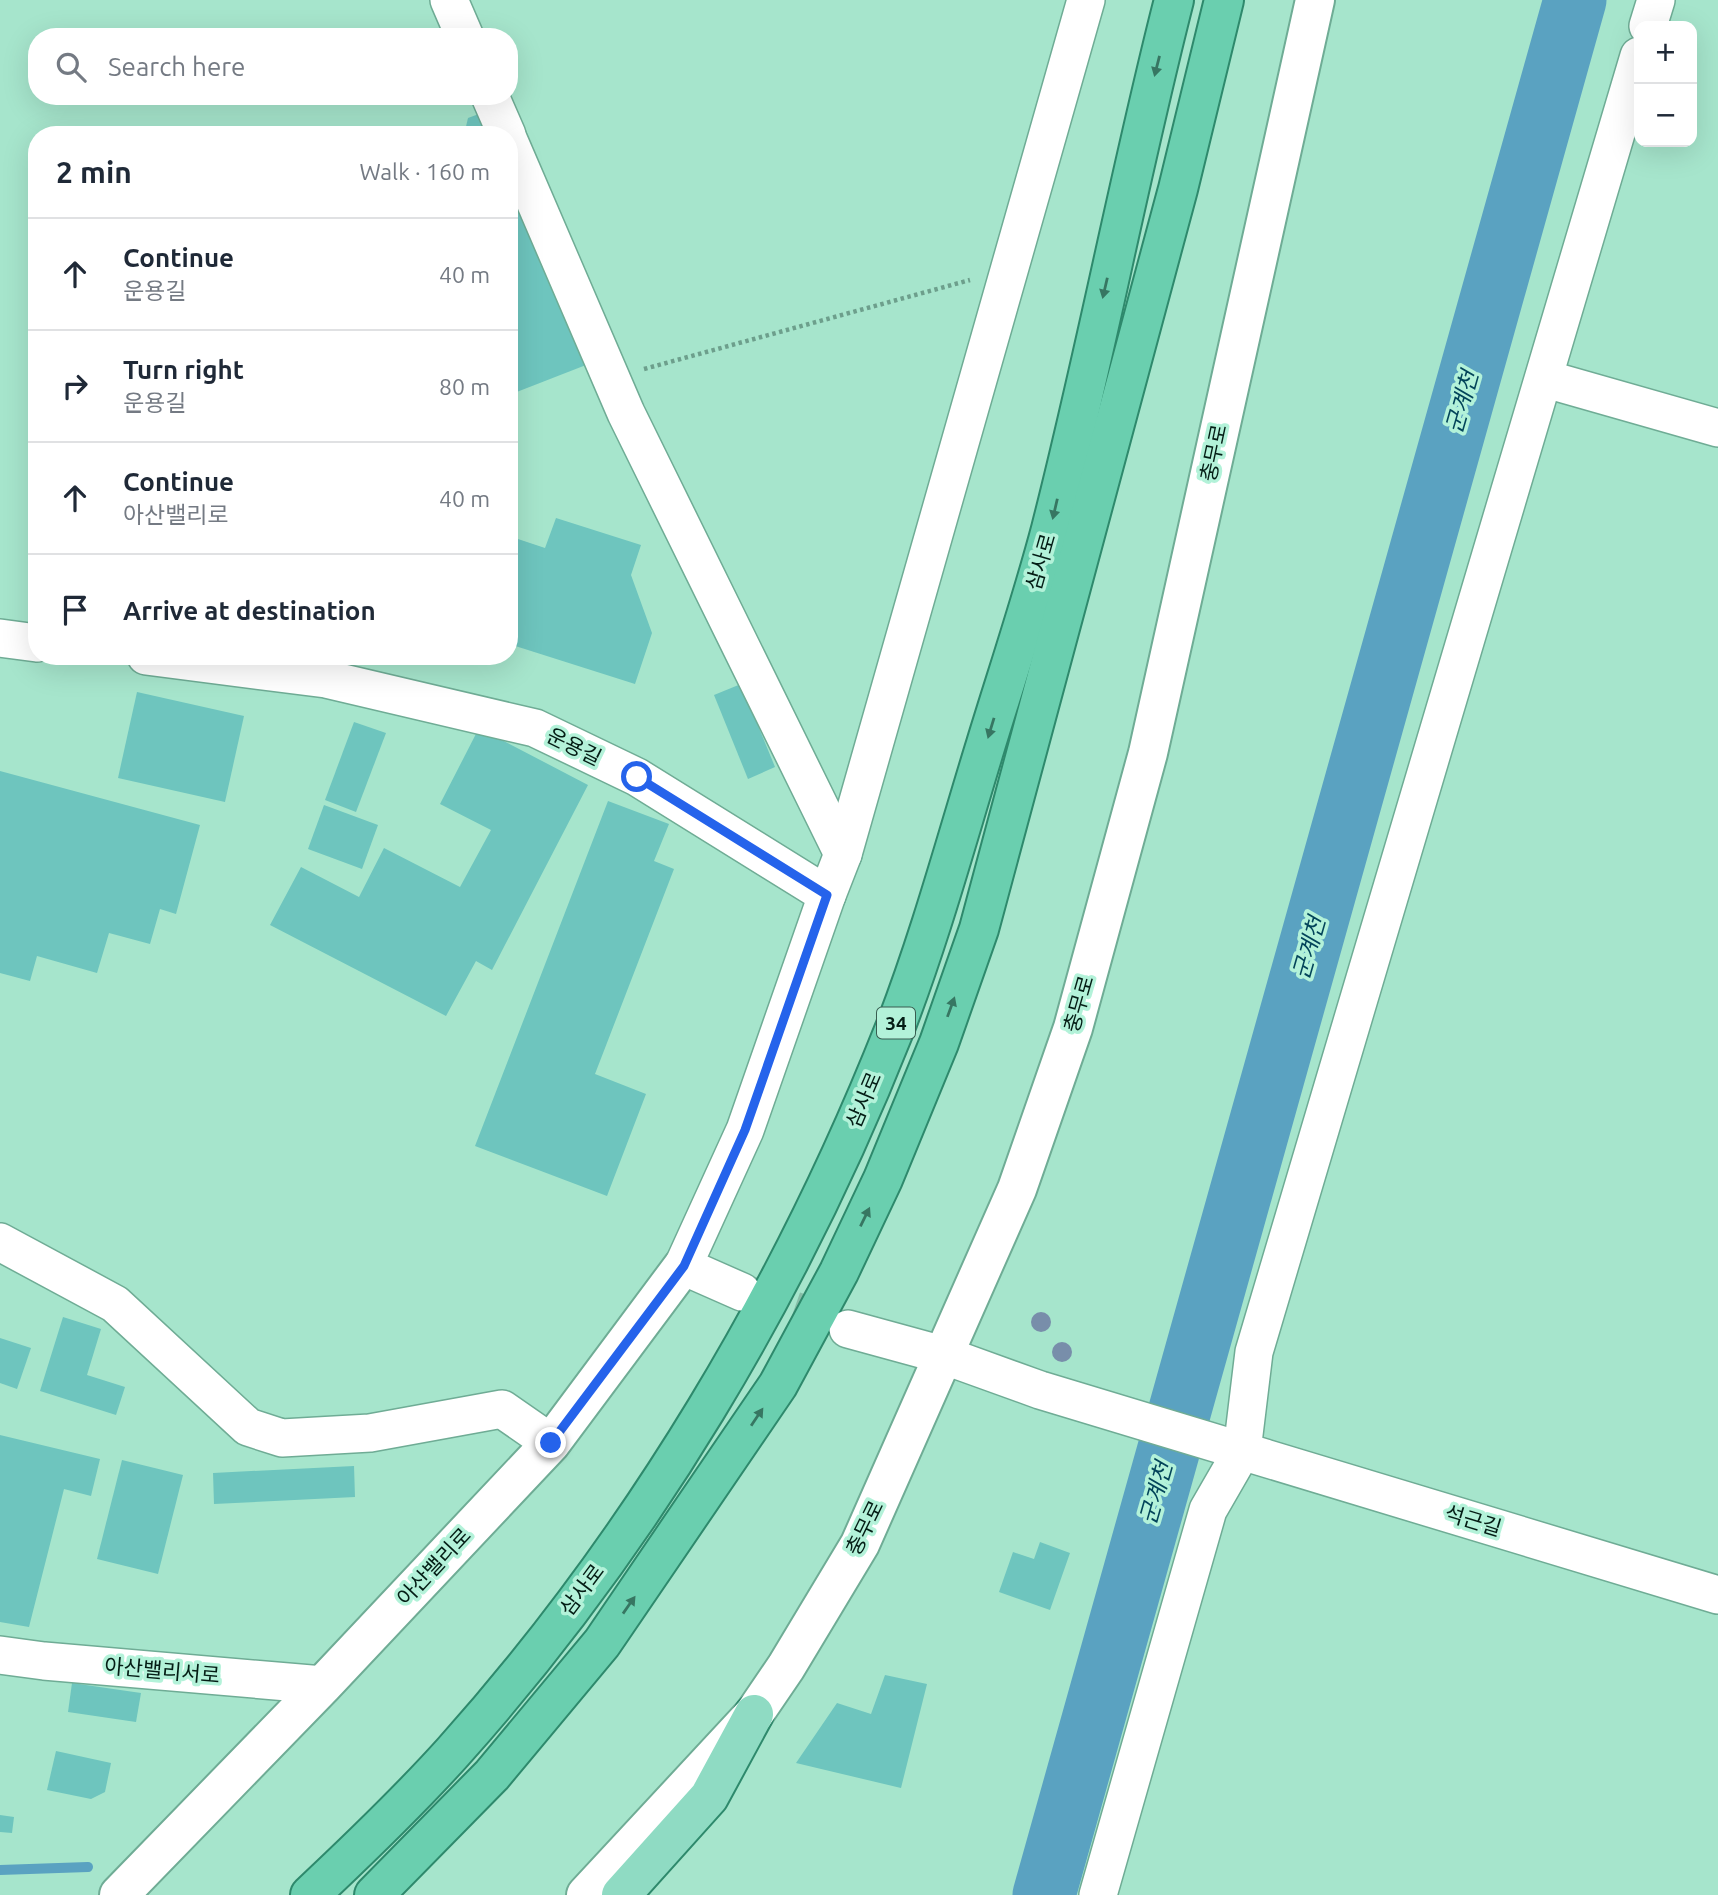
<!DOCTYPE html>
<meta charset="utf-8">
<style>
body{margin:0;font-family:Ubuntu,"Noto Sans KR",sans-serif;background:#f6f6f7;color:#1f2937}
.controls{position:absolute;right:21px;top:21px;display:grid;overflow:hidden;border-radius:14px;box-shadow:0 7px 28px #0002}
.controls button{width:63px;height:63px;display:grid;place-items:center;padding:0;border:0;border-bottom:2px solid #e0e1e3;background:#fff;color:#1f2937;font:35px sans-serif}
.stop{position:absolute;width:21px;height:21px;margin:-16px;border:5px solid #2563eb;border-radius:50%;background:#fff}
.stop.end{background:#2563eb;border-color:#fff;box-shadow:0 2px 7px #0008}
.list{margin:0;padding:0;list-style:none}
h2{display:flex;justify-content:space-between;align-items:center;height:91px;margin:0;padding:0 28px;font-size:30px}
h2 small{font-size:23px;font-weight:400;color:#747a83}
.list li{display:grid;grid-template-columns:46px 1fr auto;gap:21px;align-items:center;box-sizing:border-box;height:112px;padding:0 28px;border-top:2px solid #e0e1e3}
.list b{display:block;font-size:26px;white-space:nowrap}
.list p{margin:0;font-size:23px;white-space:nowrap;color:#747a83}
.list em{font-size:23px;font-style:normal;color:#747a83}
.icon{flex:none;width:38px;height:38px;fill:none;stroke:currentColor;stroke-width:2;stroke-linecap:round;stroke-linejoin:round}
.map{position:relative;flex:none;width:1718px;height:1895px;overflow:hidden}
.search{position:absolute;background:#fff;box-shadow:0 7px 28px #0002;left:28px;top:28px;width:490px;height:77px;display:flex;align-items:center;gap:18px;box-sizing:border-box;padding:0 24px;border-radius:28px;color:#747a83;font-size:26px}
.panel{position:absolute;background:#fff;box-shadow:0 7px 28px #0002;left:28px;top:126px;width:490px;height:539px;border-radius:28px}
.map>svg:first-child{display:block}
</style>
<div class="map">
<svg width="1718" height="1895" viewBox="0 0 1718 1895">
<rect width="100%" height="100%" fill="#a6e5cc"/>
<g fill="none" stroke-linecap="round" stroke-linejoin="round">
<polyline stroke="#5aa2c1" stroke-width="10" points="0,1870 88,1867"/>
<polyline stroke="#5aa2c1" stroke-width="63" points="1044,1895 1575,0"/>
</g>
<g fill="#6ec5be">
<polygon points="487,111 496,135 464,135 468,118"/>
<polygon points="509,170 586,365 509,395"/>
<polygon points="556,518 641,545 631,575 652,633 635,684 509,644 509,536 545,548"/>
<polygon points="741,684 775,767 748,779 714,695"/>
<polygon points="137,692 244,716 225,802 118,778"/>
<polygon points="354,722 386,733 356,812 325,800"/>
<polygon points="479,728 588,785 492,970 476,961 446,1016 270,925 301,867 359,897 384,848 460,887 491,830 440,804"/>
<polygon points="0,771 200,825 176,914 160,909 150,944 109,933 97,973 37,956 30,981 0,973"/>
<polygon points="608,801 669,824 654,861 674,869 595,1074 646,1094 607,1196 475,1146"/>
<polygon points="324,805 378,825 362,869 308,849"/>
<polygon points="63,1317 101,1329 87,1375 125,1387 116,1415 40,1391"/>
<polygon points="0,1338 31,1348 17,1389 0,1383"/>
<polygon points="0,1435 100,1459 91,1496 64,1489 29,1627 0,1622"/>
<polygon points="122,1460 183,1475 158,1574 97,1559"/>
<polygon points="354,1466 355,1497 214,1504 213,1473"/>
<polygon points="1040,1542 1070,1553 1050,1610 999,1592 1013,1552 1034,1559"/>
<polygon points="885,1675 927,1684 901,1788 796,1763 837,1703 871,1714"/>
<polygon points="72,1683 141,1693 136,1722 68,1712"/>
<polygon points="56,1751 111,1763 105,1792 91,1799 47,1790"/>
<polygon points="0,1815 14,1817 12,1833 0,1832"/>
</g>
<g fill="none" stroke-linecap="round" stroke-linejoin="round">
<polyline stroke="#86bda7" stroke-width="37" stroke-dasharray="37 18" stroke-linecap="butt" points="742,1292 843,1327"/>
<g stroke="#6fac95" stroke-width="40">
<g id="minor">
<polyline points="449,0 465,37"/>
<polyline points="1648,26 1656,0"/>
<polyline points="490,96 507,135"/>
<polyline points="509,141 626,413 843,854"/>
<polyline points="1546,379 1718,428"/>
<polyline points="0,638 37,643"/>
<polyline points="146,656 326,679 535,728 637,777 827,895 745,1130 683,1266 742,1292"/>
<polyline points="827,895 843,854 1086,0"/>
<polyline points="0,1242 115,1304 248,1427 282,1438 370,1433 502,1409 551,1443"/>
<polyline points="848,1329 943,1355 1040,1390 1718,1595"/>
<polyline points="0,1655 44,1661 323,1685"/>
<polyline points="1098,1895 1208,1510 1242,1451 1254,1352 1639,56"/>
</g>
</g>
<g stroke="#6fac95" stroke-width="42">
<g id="tertiary">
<polyline points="119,1895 323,1685 551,1443 683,1266"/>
<polyline points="586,1895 754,1714 786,1667 860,1544 1017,1189 1073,1028 1148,753 1315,0"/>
</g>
</g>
<g stroke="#2e896c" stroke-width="42">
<polyline id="primary" points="621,1895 709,1797 754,1714"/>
</g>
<g stroke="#2e896c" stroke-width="42">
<g id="trunk">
<path d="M 310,1895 C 359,1849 408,1802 453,1752 C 642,1541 791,1291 895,1028 C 931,935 957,838 986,744 C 1008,672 1032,601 1051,529 C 1096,354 1129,176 1174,0"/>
<polyline points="374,1895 492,1775 602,1643 778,1385 839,1272 883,1179 939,1043 979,929 1178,189 1224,0"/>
</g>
</g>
<polyline stroke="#6d9f8c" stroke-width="4.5" stroke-dasharray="3.5 3.5" stroke-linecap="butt" points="644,369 970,280"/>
<use href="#minor" stroke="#fff" stroke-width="37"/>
<use href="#tertiary" stroke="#fff" stroke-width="38"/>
<use href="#primary" stroke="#8fdbc3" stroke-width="38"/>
<use href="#trunk" stroke="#6acfaf" stroke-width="38"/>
</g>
<g fill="#788eaa">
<circle cx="1041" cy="1322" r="10"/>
<circle cx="1062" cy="1352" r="10"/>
</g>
<defs><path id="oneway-solid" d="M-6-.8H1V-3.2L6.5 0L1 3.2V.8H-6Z" transform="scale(1.75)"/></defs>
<g fill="#377662">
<use href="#oneway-solid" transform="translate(1157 66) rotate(104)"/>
<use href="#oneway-solid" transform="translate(1105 288) rotate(103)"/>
<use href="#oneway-solid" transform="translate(1055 509) rotate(103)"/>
<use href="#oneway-solid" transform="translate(991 728) rotate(107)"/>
<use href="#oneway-solid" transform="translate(951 1007) rotate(-70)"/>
<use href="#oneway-solid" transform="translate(865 1217) rotate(-64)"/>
<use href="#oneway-solid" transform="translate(757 1417) rotate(-56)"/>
<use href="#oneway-solid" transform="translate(629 1605) rotate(-55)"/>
</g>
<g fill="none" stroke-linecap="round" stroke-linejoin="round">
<polyline stroke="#2563eb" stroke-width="9" points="551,1443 684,1266 745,1130 827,895 637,777"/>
</g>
<g text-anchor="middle" stroke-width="7" stroke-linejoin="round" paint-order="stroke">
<rect fill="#b3f2d9" stroke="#385d50" stroke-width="2" x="877" y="1007.5" width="38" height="31" rx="5"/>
<g font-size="19" font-weight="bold" fill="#041d15">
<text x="896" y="1030">34</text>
</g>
<g font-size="21" fill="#041d15" stroke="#b3f2d9">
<text transform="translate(1214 453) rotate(-78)" y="7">충무로</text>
<text transform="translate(1041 562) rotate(-74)" y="7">삼사로</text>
<text transform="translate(574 747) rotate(26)" y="7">운용길</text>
<text transform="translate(1079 1004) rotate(-74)" y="7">충무로</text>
<text transform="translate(864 1100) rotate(-67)" y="7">삼사로</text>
<text transform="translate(1473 1521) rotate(17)" y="7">석근길</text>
<text transform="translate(865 1528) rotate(-64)" y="7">충무로</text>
<text transform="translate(434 1567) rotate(-47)" y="7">아산밸리로</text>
<text transform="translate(582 1590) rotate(-53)" y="7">삼사로</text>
<text transform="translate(162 1671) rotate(5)" y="7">아산밸리서로</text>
</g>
<g font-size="23" font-style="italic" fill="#03445a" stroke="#b3f2d9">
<text transform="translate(1462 402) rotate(-74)" y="8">군계천</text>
<text transform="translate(1309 948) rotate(-74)" y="8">군계천</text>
<text transform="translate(1156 1493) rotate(-74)" y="8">군계천</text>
</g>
</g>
</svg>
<div class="controls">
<button>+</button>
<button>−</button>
</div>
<div class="stop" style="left:637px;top:777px"></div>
<div class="stop end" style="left:551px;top:1443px"></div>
<div class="search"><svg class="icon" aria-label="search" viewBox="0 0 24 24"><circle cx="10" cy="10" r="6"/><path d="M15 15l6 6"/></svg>Search here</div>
<section class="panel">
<h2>2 min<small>Walk · 160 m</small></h2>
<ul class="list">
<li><svg class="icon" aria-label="ahead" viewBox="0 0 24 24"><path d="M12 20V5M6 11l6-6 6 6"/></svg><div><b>Continue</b><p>운용길</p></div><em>40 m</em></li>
<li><svg class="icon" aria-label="right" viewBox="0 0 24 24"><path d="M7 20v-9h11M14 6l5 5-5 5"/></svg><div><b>Turn right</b><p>운용길</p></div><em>80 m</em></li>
<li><svg class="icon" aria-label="ahead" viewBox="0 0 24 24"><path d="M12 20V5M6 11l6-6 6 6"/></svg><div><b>Continue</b><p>아산밸리로</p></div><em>40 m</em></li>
<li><svg class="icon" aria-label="arrive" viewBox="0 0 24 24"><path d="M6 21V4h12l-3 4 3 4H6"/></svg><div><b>Arrive at destination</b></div></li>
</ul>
</section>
</div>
